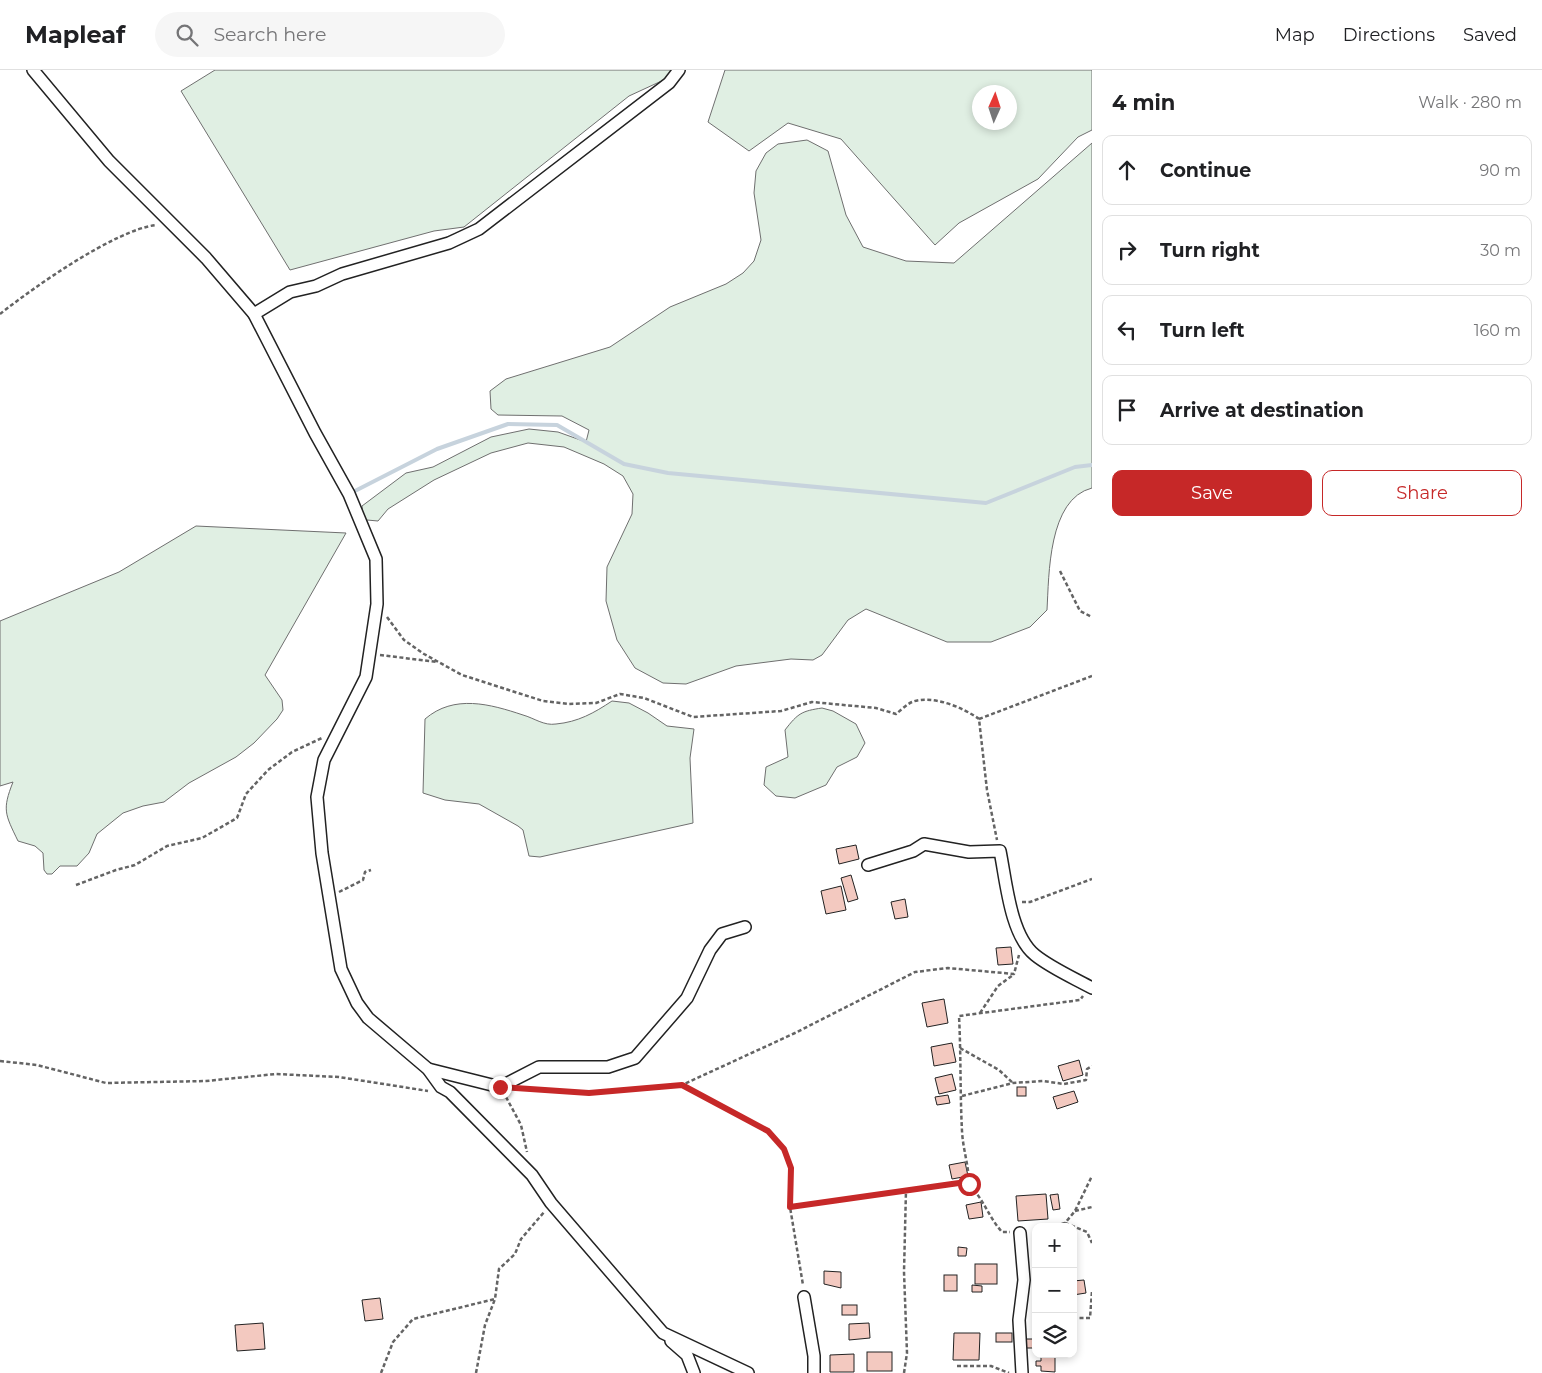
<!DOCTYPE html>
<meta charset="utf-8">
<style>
body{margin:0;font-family:Montserrat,sans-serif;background:#f6f6f6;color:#202124}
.controls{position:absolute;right:15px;bottom:15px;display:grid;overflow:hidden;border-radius:10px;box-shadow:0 2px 8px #0003}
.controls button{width:45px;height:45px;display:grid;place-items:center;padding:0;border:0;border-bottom:1px solid #e0e0e0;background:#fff;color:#202124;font:25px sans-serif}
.compass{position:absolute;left:972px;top:15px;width:45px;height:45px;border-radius:50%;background:#fff;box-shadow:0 2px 8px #0003;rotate:3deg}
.stop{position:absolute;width:15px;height:15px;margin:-11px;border:4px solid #c62828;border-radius:50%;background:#fff}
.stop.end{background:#c62828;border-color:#fff;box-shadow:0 1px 5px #0008}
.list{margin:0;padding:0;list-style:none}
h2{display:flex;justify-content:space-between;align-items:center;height:65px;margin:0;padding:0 20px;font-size:21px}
h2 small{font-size:16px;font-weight:400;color:#757577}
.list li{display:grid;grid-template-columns:32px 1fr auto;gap:15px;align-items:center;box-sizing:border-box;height:70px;margin:0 10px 10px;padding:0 10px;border:1px solid #e0e0e0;border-radius:10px}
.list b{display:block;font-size:19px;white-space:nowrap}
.list em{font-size:16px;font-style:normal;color:#757577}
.actions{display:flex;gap:10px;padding:15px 20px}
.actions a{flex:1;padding:11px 0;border:1px solid #c62828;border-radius:10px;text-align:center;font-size:18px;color:#c62828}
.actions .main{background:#c62828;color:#fff}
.icon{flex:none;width:28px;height:28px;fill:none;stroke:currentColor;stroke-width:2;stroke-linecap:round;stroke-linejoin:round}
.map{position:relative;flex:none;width:1092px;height:1303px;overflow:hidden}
header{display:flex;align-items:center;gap:30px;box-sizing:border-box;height:70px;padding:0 25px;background:#fff;border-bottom:1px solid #e0e0e0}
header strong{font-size:24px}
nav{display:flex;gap:28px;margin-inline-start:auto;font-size:18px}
.search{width:350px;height:45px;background:#f6f6f6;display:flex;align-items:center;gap:12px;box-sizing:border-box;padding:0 18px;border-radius:28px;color:#757577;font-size:19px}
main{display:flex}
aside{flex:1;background:#fff}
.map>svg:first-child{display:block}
</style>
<header>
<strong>Mapleaf</strong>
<div class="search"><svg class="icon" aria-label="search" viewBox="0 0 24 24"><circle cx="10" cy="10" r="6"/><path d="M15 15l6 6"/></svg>Search here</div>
<nav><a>Map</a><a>Directions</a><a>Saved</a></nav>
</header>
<main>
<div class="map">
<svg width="1092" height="1303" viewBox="0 0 1092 1303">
<rect width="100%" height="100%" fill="#fff"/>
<g fill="#e0efe3" stroke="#6f6f6f" fill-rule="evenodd">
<polygon points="215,0 674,0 668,8 629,26 464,157 434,161 290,200 181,21"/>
<path d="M 725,0 L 1092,0 L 1092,60 L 1078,67 L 1038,109 L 959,153 L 935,175 L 841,69 L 788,53 L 749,81 L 708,52 ZM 1009,22 L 1009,52 L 979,52 L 979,22 Z"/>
<path d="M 807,70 L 828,81 L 846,145 L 863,177 L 906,191 L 954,193 L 1092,73 L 1092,418 C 1048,429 1049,505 1047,540 L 1030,557 L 991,572 L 947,572 L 866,539 L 848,550 L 822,585 L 813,590 L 791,589 L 736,596 L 686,614 L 663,613 L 635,598 L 617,570 L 606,531 L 607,497 L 632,444 L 633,424 L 623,406 L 604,394 L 564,377 L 528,373 L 491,383 L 434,410 L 388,439 L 378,451 L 367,450 L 363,446 L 362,436 L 406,403 L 433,397 L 491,367 L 529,359 L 558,362 L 586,372 L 589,360 L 562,346 L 498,345 L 491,339 L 490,321 L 506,309 L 610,277 L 670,237 L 726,214 L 743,203 L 754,191 L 761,170 L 754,123 L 756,101 L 766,83 L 778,74 Z"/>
<path d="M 196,456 L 346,463 L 265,605 L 282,630 L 283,640 L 277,649 L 254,673 L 236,687 L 189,713 L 164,732 L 143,736 L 123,743 L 97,764 L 89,783 L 77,796 L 60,796 L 52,804 L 47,804 L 44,800 L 43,783 L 35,776 L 18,771 C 5,744 2,740 13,712 L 0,716 L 0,551 L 119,502 Z"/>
<path d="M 612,631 L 629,633 L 648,643 L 667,656 L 694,659 L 690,688 L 693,753 L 540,787 L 529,786 L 523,760 L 518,756 L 479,734 L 445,730 L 423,723 L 425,649 C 454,624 490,634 523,645 C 534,648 544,656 556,654 C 578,652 594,643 612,631 Z"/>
<path d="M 822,638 L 833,641 L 856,654 L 865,673 L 857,687 L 837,697 L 826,715 L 795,728 L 776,726 L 764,715 L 766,697 L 788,687 L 785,660 C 798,643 802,641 822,638 Z"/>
</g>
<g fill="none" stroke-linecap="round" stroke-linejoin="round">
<polyline stroke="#c7d3dd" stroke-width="4" points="351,423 437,379 508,354 557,355 624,394 668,403 986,433 1075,397 1092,395"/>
</g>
<g fill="#f3c9c0" stroke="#222">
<polygon points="856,775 859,789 839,794 836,779"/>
<polygon points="851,805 858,829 848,832 841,808"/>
<polygon points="841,816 846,840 826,844 821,821"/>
<polygon points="905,829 908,847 895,849 891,832"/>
<polygon points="1011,877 1013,894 998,895 996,878"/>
<polygon points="944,929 948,953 927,957 922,933"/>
<polygon points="952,973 956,992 934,996 931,977"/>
<polygon points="1079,990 1083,1005 1063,1011 1058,996"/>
<polygon points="952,1004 956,1020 939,1024 935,1008"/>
<rect x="1017" y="1017" width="9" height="9"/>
<polygon points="1074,1021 1078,1032 1057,1039 1053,1027"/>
<polygon points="948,1025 950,1033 937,1035 935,1027"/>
<polygon points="965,1092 968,1106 952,1109 949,1095"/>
<polygon points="1046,1124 1048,1149 1018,1151 1016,1126"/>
<polygon points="1058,1124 1060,1139 1053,1140 1050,1125"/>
<polygon points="981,1132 983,1147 969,1149 966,1135"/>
<polygon points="958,1177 967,1178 966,1186 958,1186"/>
<rect x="975" y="1194" width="22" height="20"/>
<polygon points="824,1201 841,1202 841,1218 824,1214"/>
<rect x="944" y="1205" width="13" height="16"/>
<polygon points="1084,1210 1086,1223 1073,1225 1073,1211"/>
<polygon points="972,1215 982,1216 982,1222 972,1222"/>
<polygon points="380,1228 383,1249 365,1251 362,1230"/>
<rect x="842" y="1235" width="15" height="10"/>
<polygon points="263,1253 265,1279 237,1281 235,1255"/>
<polygon points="869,1253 870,1268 849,1270 849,1254"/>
<polygon points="954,1263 980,1263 979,1290 953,1290"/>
<rect x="996" y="1263" width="16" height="9"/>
<polygon points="1025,1269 1033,1269 1034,1278 1025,1278"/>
<rect x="867" y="1282" width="25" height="19"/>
<polygon points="854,1284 854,1302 830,1302 830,1285"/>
<polygon points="1038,1284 1055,1284 1055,1302 1041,1301 1041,1296 1036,1296 1036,1291 1041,1291 1041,1286"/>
</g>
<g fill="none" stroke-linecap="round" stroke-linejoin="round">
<g stroke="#222" stroke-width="14">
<g id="street">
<polyline points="33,0 109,91 206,188 254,244 315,363 349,424 376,489 377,534 366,607 324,690 317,727 322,783 341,899 357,933 368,948 428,999 441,1017 450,1022 532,1105 551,1133 663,1263 748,1303"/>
<polyline points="254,244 290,222 316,216 342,204 449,173 479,159 669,13 679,0"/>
<path d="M 868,795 L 913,781 L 924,774 L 969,782 L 1000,781 C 1006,810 1010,865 1035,885 C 1051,898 1074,908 1092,918"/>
<polyline points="428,999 500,1017 539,997 608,997 635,988 687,928 710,880 722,864 745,857"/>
<polyline points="1020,1163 1024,1210 1019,1250 1022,1303"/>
<polyline points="804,1227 814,1286 814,1303"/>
<polyline points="671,1271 687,1285 694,1303"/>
</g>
</g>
<g stroke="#646464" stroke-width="2.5" stroke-dasharray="4 2.5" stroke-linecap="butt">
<path d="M 0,244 C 34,217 115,160 156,155"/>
<polyline points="1060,501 1080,541 1092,547"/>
<path d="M 387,547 L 404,570 L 424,584 L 462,605 L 543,631 L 569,634 L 596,633 L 620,624 L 644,628 L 693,647 L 781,641 L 812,632 L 876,638 L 896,644 C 901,640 907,634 912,632 C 932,624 964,638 979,649 L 987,720 L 997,770"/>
<polyline points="380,585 437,592"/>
<polyline points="979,649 1092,606"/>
<polyline points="76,815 116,800 135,795 167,776 202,768 237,748 246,724 268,700 292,682 322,668"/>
<polyline points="339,822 363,810 365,802 371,800"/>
<polyline points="1022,832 1030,832 1092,809"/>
<polyline points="980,943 998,916 1013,905"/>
<polyline points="960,978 999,1000 1013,1013"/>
<polyline points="0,991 37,995 106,1013 206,1011 276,1004 339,1007 428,1021"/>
<polyline points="683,1015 768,1061 784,1079 791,1098 790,1137 803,1215"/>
<polyline points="524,1019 589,1023 682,1015 795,963 915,902 948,898 1014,904 1019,885"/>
<polyline points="962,1026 1013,1013 1043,1011 1064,1014 1086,1010 1087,999 1092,996"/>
<polyline points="506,1027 521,1055 527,1082"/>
<path d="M 969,1114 C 969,1096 963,1080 962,1061 C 960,1023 961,984 959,946 L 1080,930 L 1083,926"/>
<path d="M 790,1137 L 966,1112 C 984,1128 987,1145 1002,1162 L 1010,1162"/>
<polyline points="1075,1141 1092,1137"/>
<polyline points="1065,1153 1087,1162 1092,1173"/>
<polyline points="1049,1157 1065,1153 1075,1141 1092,1106"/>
<polyline points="1073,1248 1090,1248 1092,1221"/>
<polyline points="957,1296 991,1296 1009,1303"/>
<polyline points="381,1303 393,1272 413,1249 495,1229 499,1199 515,1184 521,1169 545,1141"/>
<polyline points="476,1303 485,1255 495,1229"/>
<polyline points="904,1303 907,1283 904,1202 906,1120"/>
</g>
<use href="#street" stroke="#fff" stroke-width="11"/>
</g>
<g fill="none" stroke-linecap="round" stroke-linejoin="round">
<polyline stroke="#c62828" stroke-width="6" points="500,1017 589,1023 682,1015 768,1061 784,1079 791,1098 790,1137 966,1112 969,1114"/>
</g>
</svg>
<div class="controls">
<button>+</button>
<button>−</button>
<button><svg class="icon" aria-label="layers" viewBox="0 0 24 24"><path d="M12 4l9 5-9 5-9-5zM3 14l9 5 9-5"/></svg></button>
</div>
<svg class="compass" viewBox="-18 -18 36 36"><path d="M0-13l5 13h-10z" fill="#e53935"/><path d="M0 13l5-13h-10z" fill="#757577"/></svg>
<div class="stop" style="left:969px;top:1114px"></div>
<div class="stop end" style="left:500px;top:1017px"></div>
</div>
<aside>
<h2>4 min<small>Walk · 280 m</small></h2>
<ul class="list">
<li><svg class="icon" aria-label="ahead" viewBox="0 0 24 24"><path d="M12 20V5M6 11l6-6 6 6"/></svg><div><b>Continue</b></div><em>90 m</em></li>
<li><svg class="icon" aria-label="right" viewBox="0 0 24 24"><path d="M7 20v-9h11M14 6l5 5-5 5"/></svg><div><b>Turn right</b></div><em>30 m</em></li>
<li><svg class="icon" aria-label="left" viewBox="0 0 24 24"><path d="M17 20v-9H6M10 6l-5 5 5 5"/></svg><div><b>Turn left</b></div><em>160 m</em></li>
<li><svg class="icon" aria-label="arrive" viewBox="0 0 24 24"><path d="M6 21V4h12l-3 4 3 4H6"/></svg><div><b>Arrive at destination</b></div></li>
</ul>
<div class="actions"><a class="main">Save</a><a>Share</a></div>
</aside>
</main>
